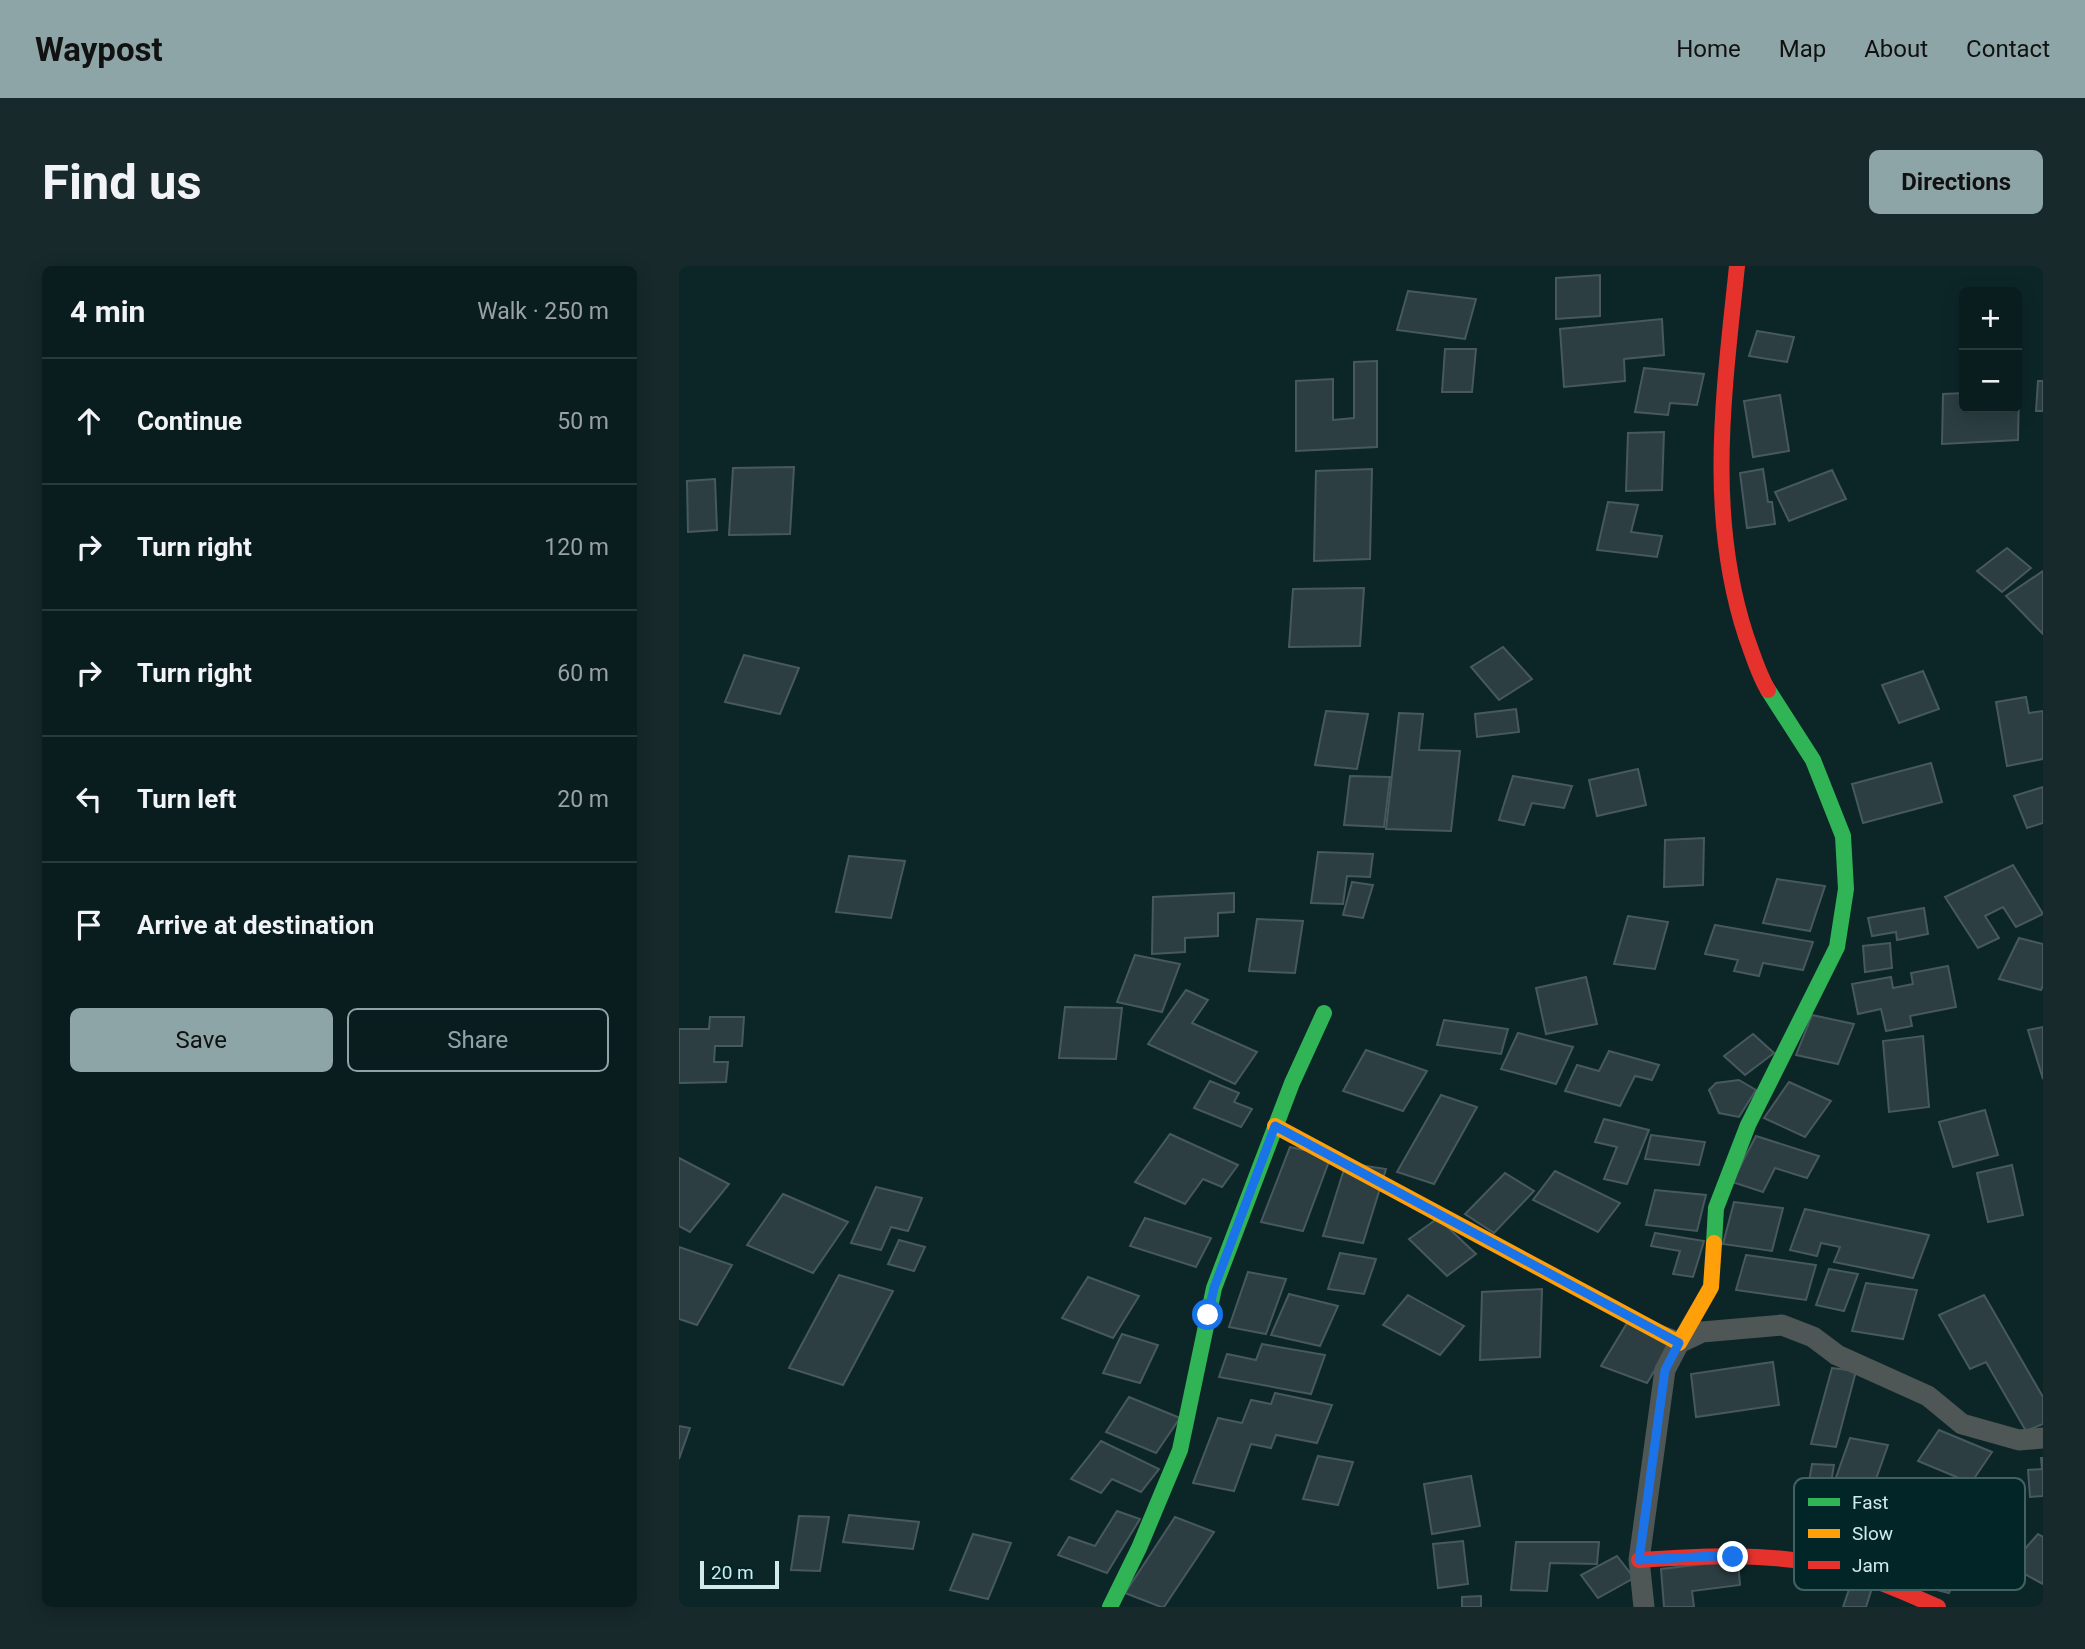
<!DOCTYPE html>
<meta charset="utf-8">
<style>
body{margin:0;font-family:Roboto,sans-serif;background:#17292b;color:#f1f3f6}
.controls{position:absolute;right:21px;top:21px;display:grid;overflow:hidden;border-radius:10px;box-shadow:0 4px 18px #0003}
.controls button{width:63px;height:63px;display:grid;place-items:center;padding:0;border:0;border-bottom:2px solid #293a3c;background:#091c1e;color:#f1f3f6;font:35px sans-serif}
.scale{position:absolute;left:21px;bottom:18px;width:79px;box-sizing:border-box;padding-left:7px;border:4px solid #d3eaec;border-top:0;font-size:19px;line-height:24px;white-space:nowrap;color:#d3eaec;-webkit-text-stroke:5px #022628;paint-order:stroke}
.stop{position:absolute;width:21px;height:21px;margin:-16px;border:5px solid #1a73e8;border-radius:50%;background:#fff}
.stop.end{background:#1a73e8;border-color:#fff;box-shadow:0 2px 7px #0008}
.list{margin:0;padding:0;list-style:none}
h2{display:flex;justify-content:space-between;align-items:center;height:91px;margin:0;padding:0 28px;font-size:30px}
h2 small{font-size:23px;font-weight:400;color:#99a1a4}
.list li{display:grid;grid-template-columns:46px 1fr auto;gap:21px;align-items:center;box-sizing:border-box;height:126px;padding:0 28px;border-top:2px solid #293a3c}
.list b{display:block;font-size:26px;white-space:nowrap}
.list em{font-size:23px;font-style:normal;color:#99a1a4}
.actions{display:flex;gap:14px;padding:21px 28px}
.actions a{flex:1;padding:16px 0;border:2px solid #8da5a7;border-radius:10px;text-align:center;font-size:24px;color:#8da5a7}
.actions .main{background:#8da5a7;color:#111}
.icon{flex:none;width:38px;height:38px;fill:none;stroke:currentColor;stroke-width:2;stroke-linecap:round;stroke-linejoin:round}
.map{position:relative;flex:none;width:1364px;height:1341px;overflow:hidden;border-radius:10px}
header{display:flex;align-items:center;gap:42px;box-sizing:border-box;height:98px;padding:0 35px;background:#8da5a7;color:#111}
header strong{font-size:33px}
nav{display:flex;gap:38px;margin-inline-start:auto;font-size:24px}
.intro{display:flex;align-items:center;justify-content:space-between;box-sizing:border-box;height:168px;padding:0 42px}
h1{margin:0;font-size:49px}
.button{padding:18px 32px;border-radius:10px;background:#8da5a7;color:#111;font-size:24px;font-weight:700}
main{display:flex;gap:42px;padding:0 42px}
aside{flex:1;background:#091c1e;border-radius:10px;box-shadow:0 4px 18px #0003}
.map>svg:first-child{display:block}
</style>
<header>
<strong>Waypost</strong>
<nav><a>Home</a><a>Map</a><a>About</a><a>Contact</a></nav>
</header>
<div class="intro"><h1>Find us</h1><a class="button">Directions</a></div>
<main>
<aside>
<h2>4 min<small>Walk · 250 m</small></h2>
<ul class="list">
<li><svg class="icon" aria-label="ahead" viewBox="0 0 24 24"><path d="M12 20V5M6 11l6-6 6 6"/></svg><div><b>Continue</b></div><em>50 m</em></li>
<li><svg class="icon" aria-label="right" viewBox="0 0 24 24"><path d="M7 20v-9h11M14 6l5 5-5 5"/></svg><div><b>Turn right</b></div><em>120 m</em></li>
<li><svg class="icon" aria-label="right" viewBox="0 0 24 24"><path d="M7 20v-9h11M14 6l5 5-5 5"/></svg><div><b>Turn right</b></div><em>60 m</em></li>
<li><svg class="icon" aria-label="left" viewBox="0 0 24 24"><path d="M17 20v-9H6M10 6l-5 5 5 5"/></svg><div><b>Turn left</b></div><em>20 m</em></li>
<li><svg class="icon" aria-label="arrive" viewBox="0 0 24 24"><path d="M6 21V4h12l-3 4 3 4H6"/></svg><div><b>Arrive at destination</b></div></li>
</ul>
<div class="actions"><a class="main">Save</a><a>Share</a></div>
</aside>
<div class="map">
<svg width="1364" height="1341" viewBox="0 0 1364 1341">
<rect width="100%" height="100%" fill="#0c2628"/>
<g fill="#2c3e42" stroke="#47595e" stroke-width="2">
<polygon points="921,9 921,50 877,53 877,12"/>
<polygon points="729,25 797,33 786,73 718,64"/>
<polygon points="983,53 985,89 945,93 946,115 885,121 881,63"/>
<polygon points="1078,65 1115,71 1108,96 1070,90"/>
<polygon points="766,83 797,83 793,126 763,126"/>
<polygon points="698,95 698,181 617,185 617,115 654,113 654,154 675,152 675,96"/>
<polygon points="965,102 1025,108 1018,139 991,137 989,149 956,146"/>
<polygon points="1359,115 1364,115 1364,145 1357,145"/>
<polygon points="1338,125 1340,125 1339,174 1263,178 1264,128 1285,127 1285,142 1338,142"/>
<polygon points="1101,129 1110,185 1074,191 1065,135"/>
<polygon points="985,166 983,224 947,225 949,167"/>
<polygon points="115,201 111,268 50,269 54,202"/>
<polygon points="693,203 691,293 635,295 637,205"/>
<polygon points="1084,203 1089,236 1093,236 1096,258 1068,262 1061,207"/>
<polygon points="1153,204 1167,233 1110,255 1096,226"/>
<polygon points="36,213 38,264 9,266 8,215"/>
<polygon points="929,236 959,239 952,266 983,270 978,291 918,284"/>
<polygon points="1328,282 1352,302 1323,326 1298,305"/>
<polygon points="1364,305 1364,368 1327,330"/>
<polygon points="685,322 681,380 610,381 614,323"/>
<polygon points="824,381 853,413 820,434 792,401"/>
<polygon points="65,389 120,402 101,448 46,436"/>
<polygon points="1244,405 1260,443 1220,457 1203,419"/>
<polygon points="1347,431 1350,447 1364,445 1364,493 1328,500 1317,436"/>
<polygon points="837,443 840,466 798,471 796,448"/>
<polygon points="647,445 689,448 678,503 636,499"/>
<polygon points="720,447 744,448 740,484 781,485 772,565 707,563"/>
<polygon points="1252,497 1263,536 1184,557 1173,518"/>
<polygon points="959,503 967,539 918,550 910,514"/>
<polygon points="671,510 711,511 705,561 665,559"/>
<polygon points="834,510 893,520 885,542 853,537 845,559 820,554"/>
<polygon points="1364,521 1364,557 1348,562 1335,530"/>
<polygon points="1025,572 1024,619 985,621 986,574"/>
<polygon points="639,586 694,588 691,611 668,610 664,638 632,637"/>
<polygon points="170,590 226,595 212,652 157,646"/>
<polygon points="1334,599 1364,648 1337,661 1324,641 1306,650 1320,672 1299,682 1266,631"/>
<polygon points="1098,613 1146,620 1131,665 1084,657"/>
<polygon points="673,616 694,619 684,652 664,649"/>
<polygon points="555,627 555,646 539,647 539,670 506,672 506,686 473,688 474,631"/>
<polygon points="1245,642 1249,668 1218,674 1217,666 1193,670 1189,652"/>
<polygon points="949,650 989,656 976,703 935,698"/>
<polygon points="578,653 624,655 616,707 570,705"/>
<polygon points="1036,659 1134,676 1124,704 1084,697 1080,710 1055,705 1059,694 1026,688"/>
<polygon points="1340,672 1364,678 1364,719 1362,724 1320,713"/>
<polygon points="1211,677 1213,702 1186,706 1184,680"/>
<polygon points="456,689 501,698 483,746 438,736"/>
<polygon points="1269,700 1277,741 1231,750 1233,760 1207,765 1202,743 1179,748 1173,718 1212,711 1214,722 1234,718 1232,707"/>
<polygon points="907,711 918,758 867,768 857,722"/>
<polygon points="507,724 529,734 513,757 578,786 556,818 469,778"/>
<polygon points="386,741 443,742 437,793 380,792"/>
<polygon points="1133,749 1175,758 1159,798 1117,789"/>
<polygon points="31,751 65,751 63,780 36,780 35,796 49,796 47,816 0,817 0,763 30,763"/>
<polygon points="765,754 829,763 822,788 758,779"/>
<polygon points="1364,761 1364,813 1349,764"/>
<polygon points="839,767 894,781 877,818 822,803"/>
<polygon points="1074,768 1095,787 1066,809 1045,790"/>
<polygon points="1244,770 1250,841 1210,846 1204,775"/>
<polygon points="687,784 748,805 724,845 664,825"/>
<polygon points="930,785 980,799 973,814 956,810 941,840 886,825 898,799 920,805"/>
<polygon points="1060,814 1077,824 1060,851 1040,847 1030,824 1037,817"/>
<polygon points="531,815 560,827 555,836 573,843 562,861 515,842"/>
<polygon points="1110,816 1152,835 1126,871 1085,852"/>
<polygon points="762,829 798,841 755,918 718,906"/>
<polygon points="1306,844 1319,889 1274,901 1260,856"/>
<polygon points="925,853 970,864 948,918 925,913 938,881 916,876"/>
<polygon points="491,868 559,899 543,921 524,913 506,938 456,916"/>
<polygon points="972,869 1026,876 1020,899 966,893"/>
<polygon points="1077,870 1140,890 1128,912 1096,902 1084,926 1053,916"/>
<polygon points="611,881 652,890 624,965 582,956"/>
<polygon points="0,892 50,918 11,966 0,960"/>
<polygon points="667,897 707,903 684,977 644,970"/>
<polygon points="1333,899 1344,949 1309,956 1298,907"/>
<polygon points="876,905 941,937 919,966 854,934"/>
<polygon points="826,907 855,925 815,967 786,948"/>
<polygon points="197,921 243,932 229,965 212,961 202,984 172,977"/>
<polygon points="976,924 1027,929 1018,965 967,959"/>
<polygon points="104,928 169,956 134,1007 68,979"/>
<polygon points="1055,936 1104,942 1093,985 1044,978"/>
<polygon points="1126,943 1250,969 1234,1012 1155,996 1161,981 1142,977 1138,990 1111,984"/>
<polygon points="466,952 532,972 517,1001 451,980"/>
<polygon points="759,952 797,988 768,1010 730,973"/>
<polygon points="976,967 1025,975 1014,1011 994,1008 1001,985 972,980"/>
<polygon points="220,974 246,981 235,1005 209,998"/>
<polygon points="0,981 53,999 18,1059 0,1053"/>
<polygon points="661,987 697,993 685,1028 649,1023"/>
<polygon points="1067,989 1137,999 1127,1034 1057,1024"/>
<polygon points="1150,1003 1179,1008 1165,1045 1137,1039"/>
<polygon points="569,1006 607,1013 587,1068 550,1061"/>
<polygon points="160,1009 214,1025 164,1119 110,1102"/>
<polygon points="409,1011 460,1030 434,1072 383,1052"/>
<polygon points="1187,1017 1238,1024 1224,1073 1173,1065"/>
<polygon points="863,1023 861,1091 801,1094 803,1026"/>
<polygon points="610,1028 659,1040 641,1080 592,1069"/>
<polygon points="729,1029 785,1060 761,1089 704,1059"/>
<polygon points="1305,1029 1364,1131 1364,1158 1347,1165 1307,1096 1291,1103 1260,1049"/>
<polygon points="953,1049 999,1066 968,1117 922,1100"/>
<polygon points="443,1068 479,1079 461,1117 424,1107"/>
<polygon points="583,1078 646,1089 632,1128 540,1111 548,1088 577,1094"/>
<polygon points="1094,1096 1100,1139 1017,1151 1012,1108"/>
<polygon points="1153,1102 1177,1105 1157,1181 1132,1178"/>
<polygon points="596,1127 653,1139 638,1177 597,1169 592,1182 572,1178 555,1225 514,1217 539,1152 563,1157 572,1134 592,1138"/>
<polygon points="450,1131 501,1152 477,1187 427,1166"/>
<polygon points="0,1160 11,1162 0,1193"/>
<polygon points="1260,1164 1313,1186 1292,1217 1239,1195"/>
<polygon points="1171,1172 1209,1179 1192,1227 1154,1220"/>
<polygon points="422,1175 480,1203 462,1226 433,1213 422,1227 392,1213"/>
<polygon points="639,1190 674,1196 659,1239 624,1233"/>
<polygon points="1362,1192 1364,1192 1364,1230 1351,1231 1349,1204 1363,1203"/>
<polygon points="1133,1198 1155,1199 1143,1270 1121,1269"/>
<polygon points="792,1210 801,1260 753,1268 745,1218"/>
<polygon points="1210,1232 1226,1237 1218,1255 1294,1276 1270,1327 1222,1315 1234,1291 1210,1285 1205,1296 1183,1290"/>
<polygon points="438,1245 461,1253 428,1307 379,1289 390,1271 416,1280"/>
<polygon points="170,1249 240,1256 234,1283 164,1276"/>
<polygon points="120,1250 150,1251 141,1305 112,1304"/>
<polygon points="496,1251 535,1266 485,1341 482,1341 446,1327"/>
<polygon points="294,1268 332,1277 309,1333 271,1324"/>
<polygon points="1359,1268 1364,1271 1364,1318 1331,1300"/>
<polygon points="784,1275 789,1318 759,1322 754,1278"/>
<polygon points="837,1276 920,1276 918,1298 871,1297 868,1325 832,1324"/>
<polygon points="938,1290 955,1312 919,1332 902,1309"/>
<polygon points="1059,1294 1061,1319 1013,1325 1015,1341 985,1341 982,1303"/>
<polygon points="1172,1318 1193,1322 1187,1341 1164,1341"/>
<polygon points="802,1330 802,1341 783,1341 783,1331"/>
</g>
<g fill="none" stroke-linecap="round" stroke-linejoin="round">
<polyline stroke="#4e5756" stroke-width="21" points="965,1341 960,1294 986,1104 1000,1077 1023,1066 1103,1059 1134,1071 1158,1089 1249,1130 1283,1158 1340,1174 1364,1172"/>
<g stroke="#30b455" stroke-width="16">
<polyline points="1035,977 1037,942 1069,859 1158,681 1167,623 1164,570 1134,494 1089,424"/>
<polyline points="431,1341 460,1282 501,1184 535,1022 613,817 645,747"/>
</g>
<polyline stroke="#ff9f0a" stroke-width="16" points="596,860 1000,1077 1032,1021 1035,977"/>
<g stroke="#e5322d" stroke-width="16">
<path d="M 1058,0 C 1045,125 1027,248 1067,370 C 1074,389 1079,407 1089,424"/>
<path d="M 960,1294 C 1022,1290 1087,1286 1148,1300 C 1186,1309 1223,1325 1259,1341"/>
</g>
</g>
<g fill="none" stroke-linecap="round" stroke-linejoin="round">
<polyline stroke="#1a73e8" stroke-width="9" points="529,1049 535,1022 596,860 1000,1077 986,1104 960,1294 1035,1290 1054,1291"/>
</g>
<rect x="1115" y="1212" width="231" height="112" rx="10" fill="#022628" stroke="#416163" stroke-width="2"/>
<rect x="1129" y="1232" width="32" height="8" fill="#30b455"/>
<rect x="1129" y="1263" width="32" height="9" fill="#ff9f0a"/>
<rect x="1129" y="1295" width="32" height="8" fill="#e5322d"/>
<g font-size="19" fill="#d3eaec">
<text x="1173" y="1243">Fast</text>
<text x="1173" y="1274">Slow</text>
<text x="1173" y="1306">Jam</text>
</g>
</svg>
<div class="controls">
<button>+</button>
<button>−</button>
</div>
<div class="scale">20 m</div>
<div class="stop" style="left:529px;top:1049px"></div>
<div class="stop end" style="left:1054px;top:1291px"></div>
</div>
</main>
